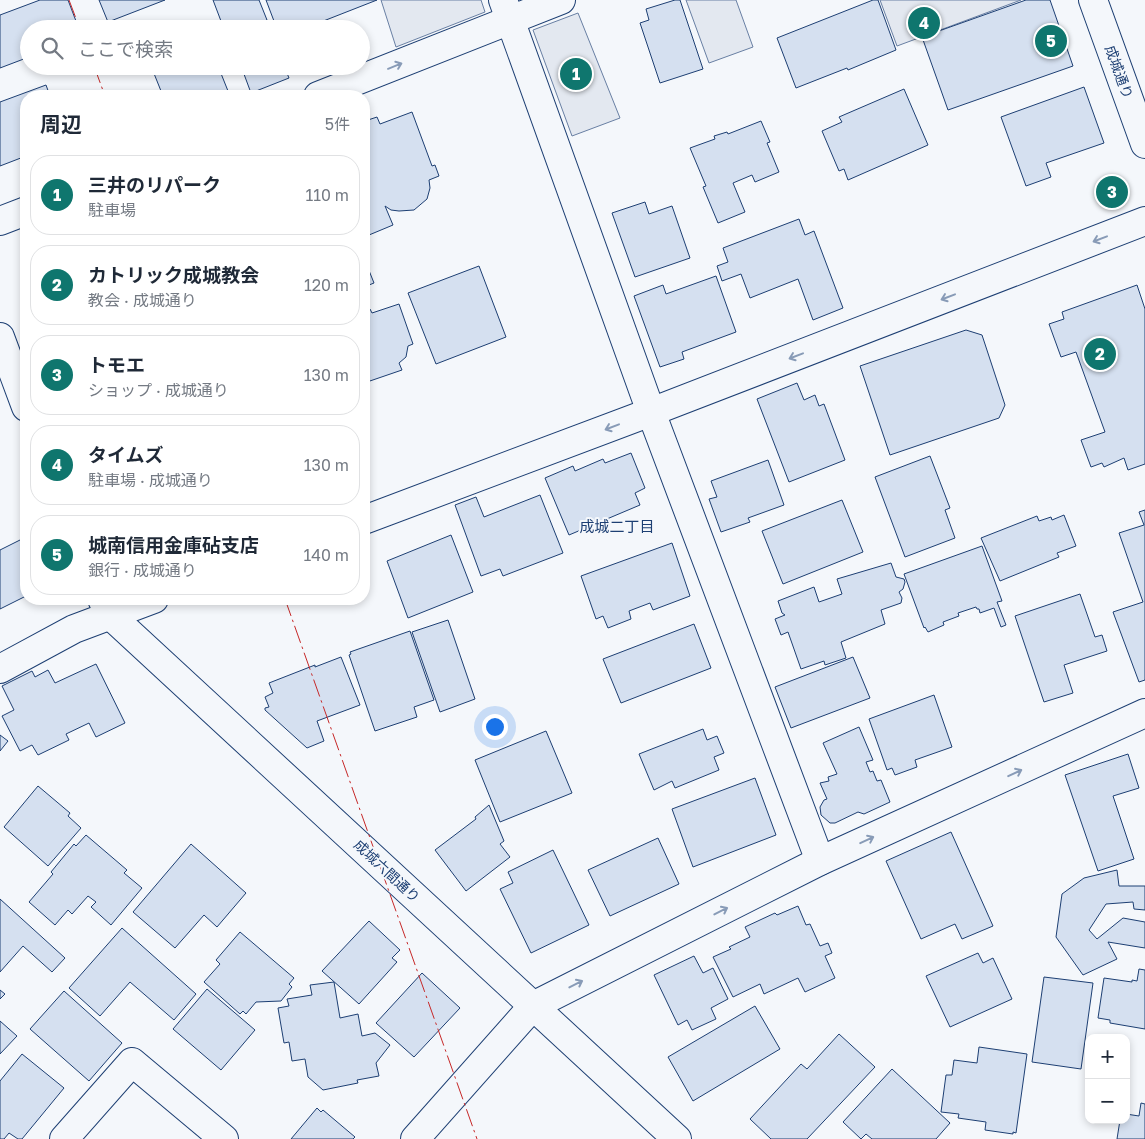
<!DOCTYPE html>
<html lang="ja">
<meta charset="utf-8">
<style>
body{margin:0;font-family:"Golos Text","Noto Sans JP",sans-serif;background:#f2f2f3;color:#1f2937}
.controls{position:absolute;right:15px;bottom:15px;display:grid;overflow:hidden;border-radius:10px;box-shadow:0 2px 8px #0003}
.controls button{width:45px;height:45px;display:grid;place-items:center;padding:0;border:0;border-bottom:1px solid #e0e1e3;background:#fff;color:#1f2937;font:25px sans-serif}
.you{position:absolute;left:494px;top:726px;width:18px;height:18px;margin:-12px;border:4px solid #fff;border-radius:50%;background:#1a73e8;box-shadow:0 0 0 8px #1a73e833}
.badge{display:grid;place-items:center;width:32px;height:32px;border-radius:50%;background:#0f766e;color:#fff;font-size:16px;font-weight:700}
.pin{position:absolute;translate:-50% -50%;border:2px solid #fff;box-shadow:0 1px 5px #0006}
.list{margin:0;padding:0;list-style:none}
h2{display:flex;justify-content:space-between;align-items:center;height:65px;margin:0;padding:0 20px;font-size:21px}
h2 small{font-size:16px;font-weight:400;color:#747a83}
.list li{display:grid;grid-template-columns:32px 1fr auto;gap:15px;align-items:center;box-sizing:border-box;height:80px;margin:0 10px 10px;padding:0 10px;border:1px solid #e0e1e3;border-radius:20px}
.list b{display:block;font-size:19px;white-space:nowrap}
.list p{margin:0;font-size:16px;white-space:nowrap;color:#747a83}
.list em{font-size:16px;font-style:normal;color:#747a83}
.icon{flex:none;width:28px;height:28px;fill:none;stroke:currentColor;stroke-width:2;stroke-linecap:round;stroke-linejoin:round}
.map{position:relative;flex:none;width:1145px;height:1139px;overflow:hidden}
.search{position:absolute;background:#fff;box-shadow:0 2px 8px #0003;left:20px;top:20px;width:350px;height:55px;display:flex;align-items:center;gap:12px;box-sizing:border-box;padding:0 18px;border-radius:28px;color:#747a83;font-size:19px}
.panel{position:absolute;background:#fff;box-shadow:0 2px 8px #0003;left:20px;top:90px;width:350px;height:515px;border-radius:20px}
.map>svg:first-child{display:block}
</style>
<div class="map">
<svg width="1145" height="1139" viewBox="0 0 1145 1139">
<rect width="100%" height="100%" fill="#f4f7fb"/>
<g fill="#e3e8f0" stroke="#687fa3">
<polygon points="381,0 481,0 485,12 396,47"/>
<polygon points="686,0 736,0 753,47 709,63"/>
<polygon points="880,0 1021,0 897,46"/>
<polygon points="578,13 620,118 572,136 533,30"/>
</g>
<g fill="#d5e0f0" stroke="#1d3f73">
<polygon points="40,0 68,0 79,29 29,29 29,57 0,68 0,15"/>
<polygon points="99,0 165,0 108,22"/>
<polygon points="213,0 259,0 267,20 244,29 224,29"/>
<polygon points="266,0 377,0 303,29 277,29"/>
<polygon points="675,0 680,0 703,69 660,83 640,23 649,20 646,9"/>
<polygon points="873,0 878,0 896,50 848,70 847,68 796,88 777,38"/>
<polygon points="1026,0 1050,0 1073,66 948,110 922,37"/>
<polygon points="169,22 172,29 151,29"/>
<polygon points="268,24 270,29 257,29"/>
<polygon points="151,66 218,66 230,96 163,96"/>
<polygon points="241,66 284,66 289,78 251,93"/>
<polygon points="46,85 50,96 26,96 26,156 0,166 0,102"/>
<polygon points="1084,87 1104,143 1046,163 1051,177 1026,186 1001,117"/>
<polygon points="904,89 928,145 848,180 844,169 839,171 822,131 842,122 839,117"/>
<polygon points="412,112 432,166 435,165 439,176 429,180 430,188 427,199 414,210 399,211 391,210 385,206 393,225 369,235 364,222 364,115 368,120 377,117 380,124"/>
<polygon points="761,121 770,142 767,143 779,172 755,182 752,175 733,183 745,212 718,223 703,187 706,186 690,148 715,139 714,136 727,132 728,134"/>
<polygon points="645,202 649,214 672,206 690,258 635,277 612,213"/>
<polygon points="799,219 805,235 814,231 843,308 813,320 798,279 750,298 741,274 722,281 717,266 728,262 723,248"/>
<polygon points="364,258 374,283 364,287"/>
<polygon points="479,266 506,337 436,364 408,293"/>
<polygon points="716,276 736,332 682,352 684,359 660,367 634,296 663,285 666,294"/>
<polygon points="1137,285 1145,309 1145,464 1128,470 1124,458 1104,467 1102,463 1091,467 1081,440 1105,432 1076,352 1061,357 1049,324 1064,319 1062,312"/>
<polygon points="399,304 413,344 408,346 406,357 399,363 402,370 364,383 364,311 370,309 372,313"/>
<polygon points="966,330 982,335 1005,405 999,418 890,455 860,366"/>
<polygon points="797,383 804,400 815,395 819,406 824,404 845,460 789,482 757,399"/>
<polygon points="631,453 645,488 635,493 640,505 569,535 545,478 573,466 575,471 603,459 605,463"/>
<polygon points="930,456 950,508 945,510 955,538 905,557 875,477"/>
<polygon points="768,460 784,505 748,518 750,522 721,532 709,499 717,497 711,481"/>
<polygon points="540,495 563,553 503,576 500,569 481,576 455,505 476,497 484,517"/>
<polygon points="842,500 863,552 783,584 762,531"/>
<polygon points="1145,510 1145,680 1139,682 1113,612 1143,602 1119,533 1144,525 1139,512"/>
<polygon points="1064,515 1076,546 1057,553 1059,557 1000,581 981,538 1037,516 1039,521 1051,517 1052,520"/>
<polygon points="451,535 473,592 408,618 387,561"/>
<polygon points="26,537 26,596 0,609 0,550"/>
<polygon points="672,543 690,596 653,610 650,603 629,611 631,619 608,628 603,616 596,619 581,576"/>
<polygon points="982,546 1002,601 997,602 1006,625 1001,627 994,608 980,613 979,609 977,609 976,607 958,613 959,616 943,622 944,625 928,632 925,627 924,628 904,574"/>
<polygon points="891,563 896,577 904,579 905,582 903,589 899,592 902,598 901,603 881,610 885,624 841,642 846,658 825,665 824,661 801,669 788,632 781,635 775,619 785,615 782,613 778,601 814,587 819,602 842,594 837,579"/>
<polygon points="1080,594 1095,637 1102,635 1107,651 1064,665 1073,693 1044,702 1015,616"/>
<polygon points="448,620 475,699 440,712 412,632"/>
<polygon points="694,624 711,668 621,703 603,659"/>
<polygon points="410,631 434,700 414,707 417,717 375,731 349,655 351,654 350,652"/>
<polygon points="341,657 360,705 317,721 324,741 307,748 265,710 265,708 269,707 265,697 273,693 269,683 315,665 315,667"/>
<polygon points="853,657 870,698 791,728 775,687"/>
<polygon points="96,664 125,723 96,737 89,723 66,734 69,740 38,755 32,745 20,751 2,716 14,710 2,686 32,671 35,677 48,670 55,683"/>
<polygon points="934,695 952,747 915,760 917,767 895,775 892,768 887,770 869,719"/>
<polygon points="859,727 873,760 866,762 870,772 873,771 877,781 881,780 890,802 864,814 858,812 835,823 830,823 821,815 820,807 824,800 827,799 820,783 829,781 828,777 837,774 823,743"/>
<polygon points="703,729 707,740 717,736 724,753 714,757 719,770 675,788 672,781 654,790 639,754"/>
<polygon points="546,731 572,793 500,822 475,760"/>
<polygon points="0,735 8,741 0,751"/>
<polygon points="1128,754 1139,788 1113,796 1134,859 1098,871 1065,775"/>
<polygon points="755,778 776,835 693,867 672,809"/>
<polygon points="38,786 70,813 68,816 81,828 48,866 4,827"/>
<polygon points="489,805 504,841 500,844 510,857 466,891 435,850 476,819 475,817"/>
<polygon points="951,832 993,926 962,939 955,924 921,939 886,861"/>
<polygon points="86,835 127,870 124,873 142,888 111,925 91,907 96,902 88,896 72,914 68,910 55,925 29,902 53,874 51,872 74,844 76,846"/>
<polygon points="658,838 679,884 610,916 588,870"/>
<polygon points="191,844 246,893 217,927 204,915 175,948 133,912"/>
<polygon points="553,850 589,925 531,953 500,889 513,883 508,872"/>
<polygon points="1117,870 1119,886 1145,886 1145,910 1134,909 1133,902 1106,904 1089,930 1097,939 1123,918 1145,922 1145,948 1108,942 1117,959 1083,975 1056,937 1062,894 1084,878"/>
<polygon points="0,899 65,958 52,972 23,946 0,972"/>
<polygon points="798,906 806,925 810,924 820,946 828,943 832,953 825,956 835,978 805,992 798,978 764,994 760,984 733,997 713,957 731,949 729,947 750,937 745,927 775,913 777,915"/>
<polygon points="369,921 400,950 392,958 397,962 359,1004 322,971"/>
<polygon points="122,928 196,994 174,1020 130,982 100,1016 69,988"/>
<polygon points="240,932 294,978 289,984 292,987 281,1001 256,1002 246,1014 243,1011 240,1014 204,982 220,964 216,960"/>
<polygon points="978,953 983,963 993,958 1012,999 950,1027 926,976"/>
<polygon points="694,956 703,973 713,968 728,999 711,1008 716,1019 692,1030 687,1020 678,1025 654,975"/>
<polygon points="1139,969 1145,970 1145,1029 1110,1023 1110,1020 1098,1018 1104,978 1132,982 1132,980 1137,981"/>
<polygon points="422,973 460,1008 414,1057 376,1023"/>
<polygon points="1044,977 1093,983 1081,1069 1032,1062"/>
<polygon points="334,982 340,1018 358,1014 362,1036 375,1033 390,1045 376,1063 379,1076 357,1080 358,1083 323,1090 308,1077 305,1059 292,1061 289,1042 284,1043 278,1008 289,1006 287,999 312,995 310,985"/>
<polygon points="207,989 255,1030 221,1070 173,1029"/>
<polygon points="0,990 5,994 0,999"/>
<polygon points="64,991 122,1043 89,1081 30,1029"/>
<polygon points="755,1006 780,1049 693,1101 668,1057"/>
<polygon points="0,1021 17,1036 0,1054"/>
<polygon points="839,1034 875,1067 807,1139 771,1139 750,1119 801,1064 807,1069"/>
<polygon points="979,1047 1027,1054 1016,1133 1013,1132 1013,1134 985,1130 986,1122 958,1118 959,1114 941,1112 946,1075 952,1075 954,1060 977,1063"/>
<polygon points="22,1054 64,1088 22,1139 18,1139 9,1133 4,1139 0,1139 0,1081"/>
<polygon points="892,1069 950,1123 936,1139 872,1139 866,1134 861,1139 843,1122"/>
<polygon points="1141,1103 1145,1104 1145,1139 1117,1139 1120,1120 1126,1120 1126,1114 1139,1116"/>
<polygon points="317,1108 321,1112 323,1110 355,1137 353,1139 291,1139"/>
</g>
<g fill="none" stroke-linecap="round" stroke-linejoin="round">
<g stroke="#1d3f73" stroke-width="30">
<g id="minor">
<polyline points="503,0 651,412 820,861"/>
<polyline points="318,96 561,0"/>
<polyline points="0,221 26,211"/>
<polyline points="364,520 651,412 1145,221"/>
<polyline points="0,669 74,629 154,599"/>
<polyline points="64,1139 132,1062 224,1139"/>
<polyline points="415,1139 533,1006 820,861 1145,713"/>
</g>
</g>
<g stroke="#1d3f73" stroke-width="30">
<g id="tertiary">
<polyline points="1093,0 1145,144"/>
<polyline points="0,337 26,407"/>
<polyline points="102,599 110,615 677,1139"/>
</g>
</g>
<use href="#minor" stroke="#f4f7fb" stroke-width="28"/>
<use href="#tertiary" stroke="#f4f7fb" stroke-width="28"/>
<g stroke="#c62828" stroke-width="1" stroke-dasharray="18 4 2.5 4" stroke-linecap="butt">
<polyline points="69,0 80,29"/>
<polyline points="94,66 105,96"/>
<polyline points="285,599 477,1139"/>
</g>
</g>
<defs><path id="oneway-shaft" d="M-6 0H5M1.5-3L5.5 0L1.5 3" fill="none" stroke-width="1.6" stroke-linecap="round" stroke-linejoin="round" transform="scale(1.25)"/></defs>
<g stroke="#889bb7">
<use href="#oneway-shaft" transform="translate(395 66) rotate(-22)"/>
<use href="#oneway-shaft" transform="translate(1100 239) rotate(159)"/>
<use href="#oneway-shaft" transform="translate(948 297) rotate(159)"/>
<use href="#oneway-shaft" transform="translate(796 356) rotate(159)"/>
<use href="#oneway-shaft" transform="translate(612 427) rotate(159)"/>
<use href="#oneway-shaft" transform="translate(1015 773) rotate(-25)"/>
<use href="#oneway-shaft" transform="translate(867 840) rotate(-25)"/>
<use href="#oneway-shaft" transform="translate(721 911) rotate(-27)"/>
<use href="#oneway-shaft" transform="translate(576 984) rotate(-27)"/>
</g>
<g text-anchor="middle" stroke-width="4" stroke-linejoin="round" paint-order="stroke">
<g font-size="14" fill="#1d3f73" stroke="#f4f7fb">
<text transform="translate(1119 72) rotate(70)" y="5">成城通り</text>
<text transform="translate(387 871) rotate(43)" y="5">成城六間通り</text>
</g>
<g font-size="15" fill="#1d3f73" stroke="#f4f7fb">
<text x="617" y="532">成城二丁目</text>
</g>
</g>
</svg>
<div class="controls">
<button>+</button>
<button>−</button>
</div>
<div class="you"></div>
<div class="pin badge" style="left:576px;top:74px">1</div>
<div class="pin badge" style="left:1100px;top:354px">2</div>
<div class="pin badge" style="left:1112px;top:192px">3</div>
<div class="pin badge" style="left:924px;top:23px">4</div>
<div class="pin badge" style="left:1051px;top:41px">5</div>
<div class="search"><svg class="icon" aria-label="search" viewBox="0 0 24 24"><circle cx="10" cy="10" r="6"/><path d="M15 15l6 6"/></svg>ここで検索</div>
<section class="panel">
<h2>周辺<small>5件</small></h2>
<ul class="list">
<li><span class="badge">1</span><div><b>三井のリパーク</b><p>駐車場</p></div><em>110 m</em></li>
<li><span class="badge">2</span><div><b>カトリック成城教会</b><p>教会 · 成城通り</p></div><em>120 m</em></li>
<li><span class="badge">3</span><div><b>トモエ</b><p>ショップ · 成城通り</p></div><em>130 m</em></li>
<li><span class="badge">4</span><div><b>タイムズ</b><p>駐車場 · 成城通り</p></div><em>130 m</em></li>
<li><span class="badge">5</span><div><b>城南信用金庫砧支店</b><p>銀行 · 成城通り</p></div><em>140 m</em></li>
</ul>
</section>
</div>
